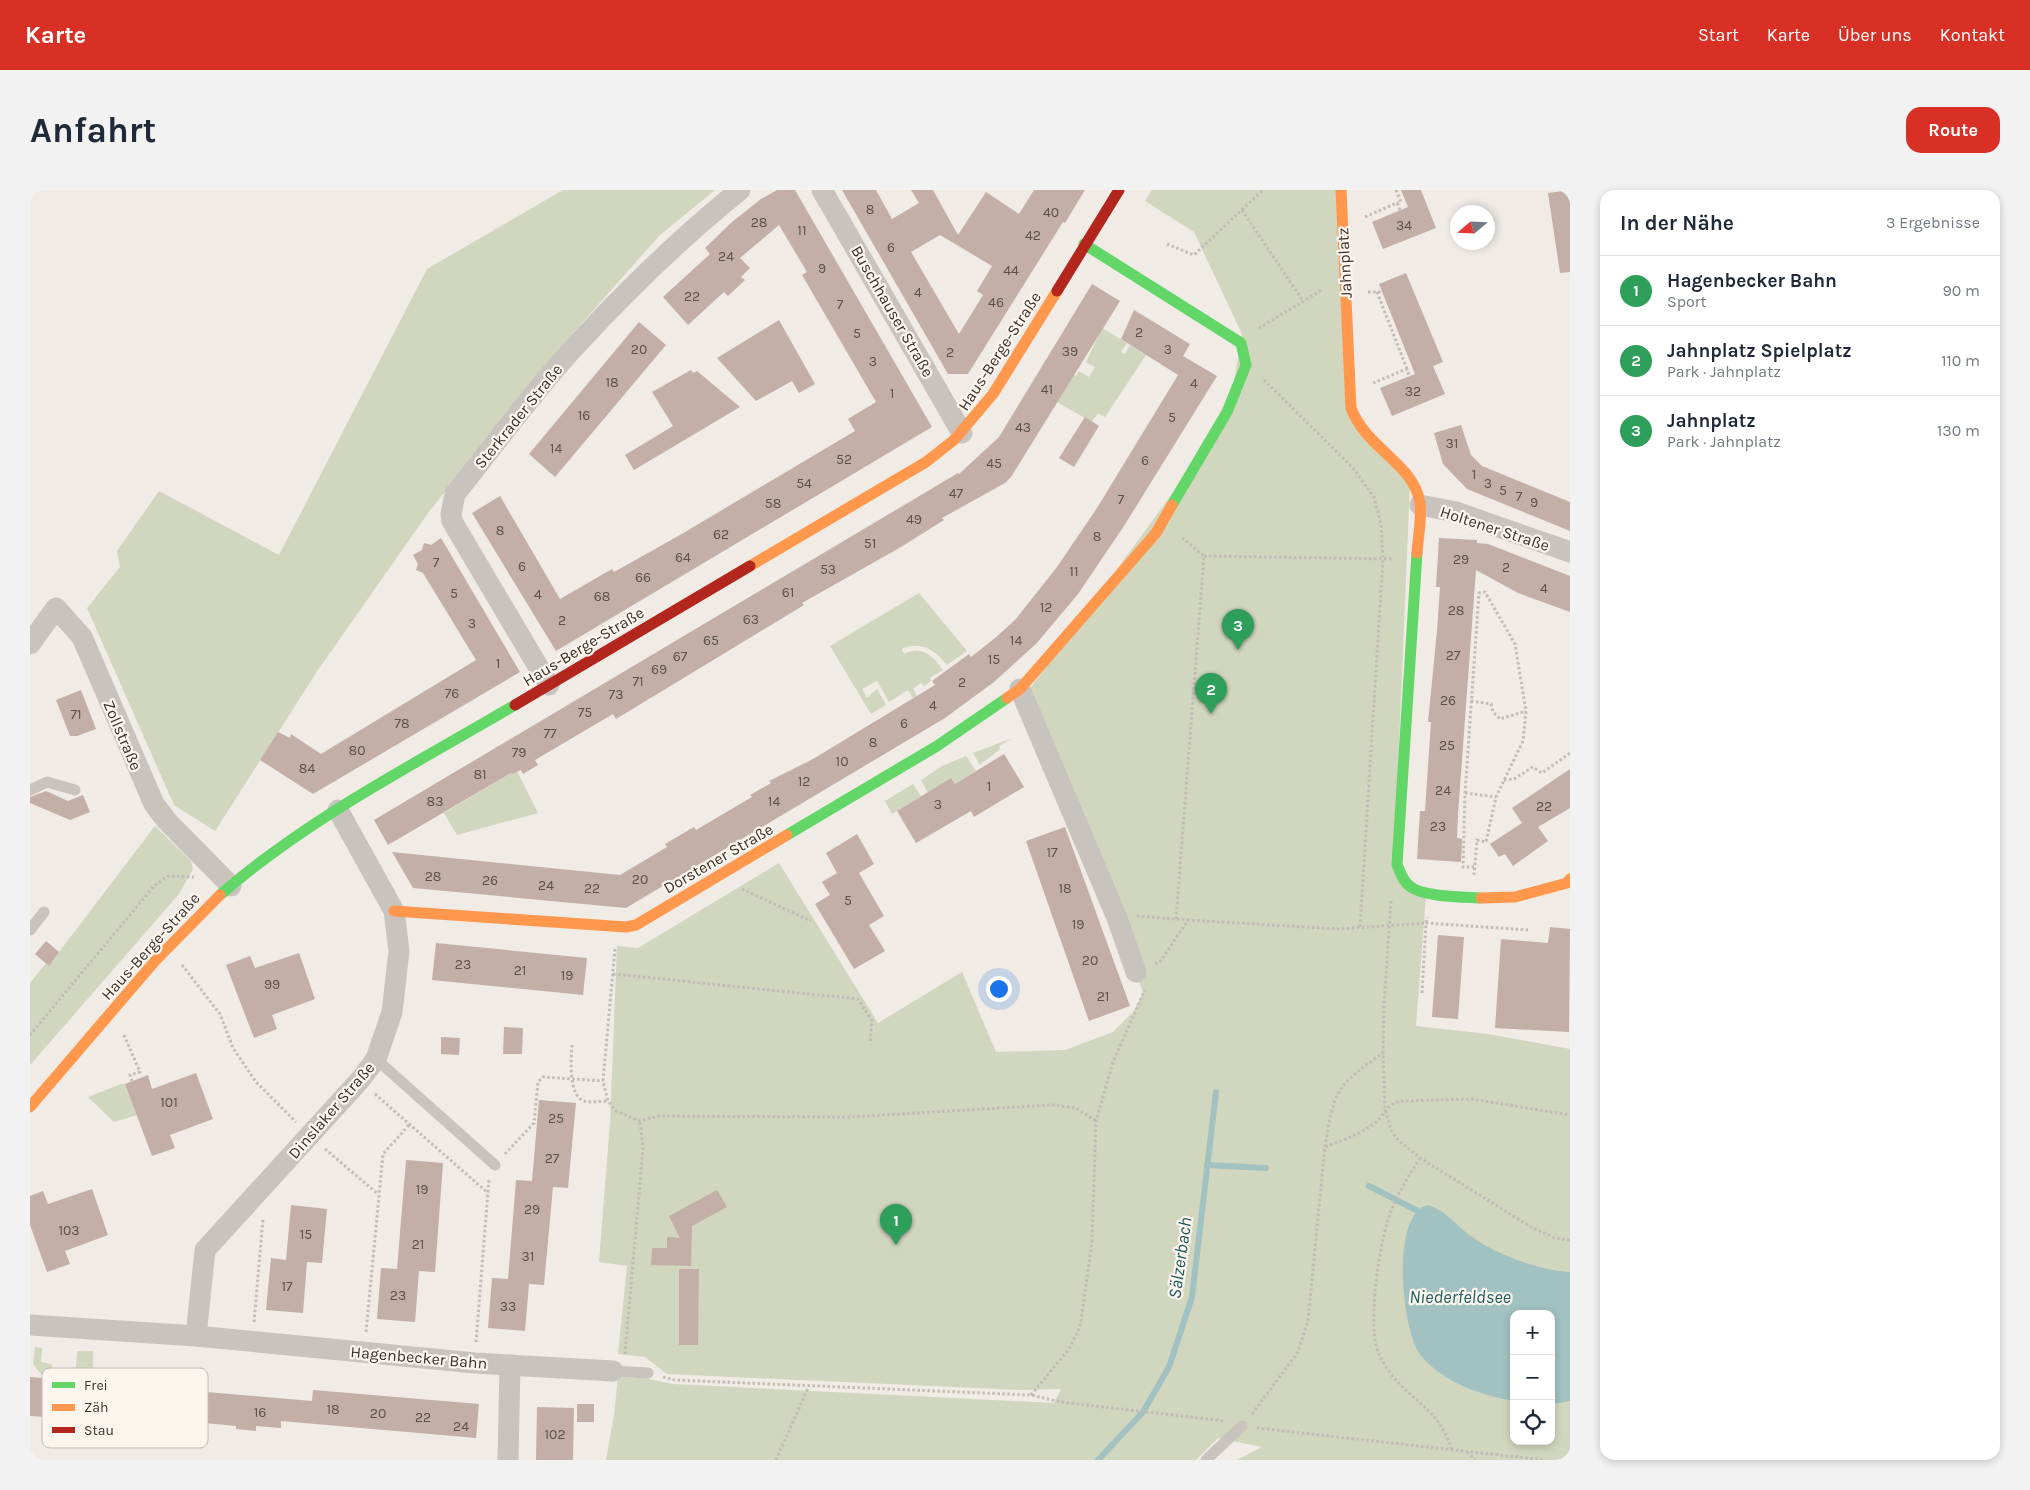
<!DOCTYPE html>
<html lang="de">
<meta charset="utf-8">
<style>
body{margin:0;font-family:Karla,sans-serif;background:#f2f2f3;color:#1f2937}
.controls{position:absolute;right:15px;bottom:15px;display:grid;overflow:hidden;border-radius:10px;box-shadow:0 2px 8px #0003}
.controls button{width:45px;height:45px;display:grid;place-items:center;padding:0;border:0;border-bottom:1px solid #e0e1e3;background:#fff;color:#1f2937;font:25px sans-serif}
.compass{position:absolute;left:1420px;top:15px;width:45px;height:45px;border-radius:50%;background:#fff;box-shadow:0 2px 8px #0003;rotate:251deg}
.you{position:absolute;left:968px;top:798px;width:18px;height:18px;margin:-12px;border:4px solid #fff;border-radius:50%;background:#1a73e8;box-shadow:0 0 0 8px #1a73e833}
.badge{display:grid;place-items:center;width:32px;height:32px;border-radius:50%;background:#d93025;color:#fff;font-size:16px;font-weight:700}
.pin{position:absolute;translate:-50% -41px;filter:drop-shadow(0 1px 2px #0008)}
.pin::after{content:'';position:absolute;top:26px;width:18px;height:15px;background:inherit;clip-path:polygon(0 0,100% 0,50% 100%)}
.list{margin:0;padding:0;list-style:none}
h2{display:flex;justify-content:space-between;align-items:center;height:65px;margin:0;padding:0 20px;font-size:21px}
h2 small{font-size:16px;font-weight:400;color:#747a83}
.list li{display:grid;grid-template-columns:32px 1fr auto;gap:15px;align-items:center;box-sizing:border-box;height:70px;padding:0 20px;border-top:1px solid #e0e1e3}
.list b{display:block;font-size:19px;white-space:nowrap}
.list p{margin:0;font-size:16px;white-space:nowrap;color:#747a83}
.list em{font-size:16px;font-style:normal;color:#747a83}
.icon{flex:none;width:28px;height:28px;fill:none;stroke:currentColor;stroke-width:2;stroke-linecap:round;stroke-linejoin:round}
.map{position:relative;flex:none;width:1540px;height:1270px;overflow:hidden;border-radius:15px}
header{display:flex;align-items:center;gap:30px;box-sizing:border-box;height:70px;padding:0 25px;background:#d93025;color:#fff}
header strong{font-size:24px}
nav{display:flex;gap:28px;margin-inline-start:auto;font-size:18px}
.intro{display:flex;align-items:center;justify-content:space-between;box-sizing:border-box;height:120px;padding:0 30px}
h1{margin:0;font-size:35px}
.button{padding:12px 22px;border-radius:15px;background:#d93025;color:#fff;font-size:18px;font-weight:700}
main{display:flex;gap:30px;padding:0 30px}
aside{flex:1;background:#fff;border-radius:15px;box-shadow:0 2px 8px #0003}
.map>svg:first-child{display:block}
</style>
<header>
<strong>Karte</strong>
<nav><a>Start</a><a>Karte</a><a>Über uns</a><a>Kontakt</a></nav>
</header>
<div class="intro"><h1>Anfahrt</h1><a class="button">Route</a></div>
<main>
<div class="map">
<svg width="1540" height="1270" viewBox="0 0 1540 1270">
<rect width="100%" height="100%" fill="#f0ebe5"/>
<g fill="#d1d6bf" fill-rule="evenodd">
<polygon points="533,0 685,0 629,46 521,168 398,323 288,480 185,641 144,615 57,418 90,377 87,361 129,301 249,365 397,79"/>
<path d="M 1122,0 L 1306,0 L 1318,212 L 1380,293 L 1364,674 L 1396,706 L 1386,836 L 1458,844 L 1540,859 L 1540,1270 L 1207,1270 L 1232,1257 L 1188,1248 L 1166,1270 L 576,1270 L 584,1225 L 588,1187 L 615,1188 L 643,1194 L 1024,1213 L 1031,1199 L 988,1200 L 637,1184 L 615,1167 L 588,1164 L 597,1076 L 569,1072 L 580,933 L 587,756 L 608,758 L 749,673 L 848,833 L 932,782 L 966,862 L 1035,860 L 1083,842 L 1104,821 L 1113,802 L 996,504 L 1198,227 L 1212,144 L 1164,42 L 1115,11 ZM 1484,1124 L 1521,1124 L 1521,1251 L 1484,1251 Z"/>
<polygon points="1072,138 1097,153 1091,162 1095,164 1100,155 1116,165 1075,227 1068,223 1062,232 1027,212 1044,185 1046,186 1049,181 1059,187 1065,177 1056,172"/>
<path d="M 889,403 L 937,461 L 917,475 C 907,461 889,450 872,459 L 874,464 C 892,455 903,466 913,480 L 900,488 L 901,491 L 894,496 L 891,493 L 883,499 L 887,506 L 883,508 L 878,500 L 859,512 L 847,491 L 832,499 L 837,508 L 847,499 L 856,515 L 841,524 L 800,456 Z"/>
<polygon points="983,548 969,556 970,559 950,575 943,563"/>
<polygon points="936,566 946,581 925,594 921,589 898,603 891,590 912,576"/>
<polygon points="487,581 508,623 427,645 414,623 481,583 483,584"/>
<polygon points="883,594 891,606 862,624 855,611"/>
<polygon points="125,636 161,671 163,679 149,704 0,875 0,793 16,773 19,775 29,762"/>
<polygon points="91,894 95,894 107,925 84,932 58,907"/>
<polygon points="5,1157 12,1158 11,1172 22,1174 22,1185 11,1184 3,1174"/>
<polygon points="47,1161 63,1161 63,1178 71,1178 69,1193 45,1190"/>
</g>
<path fill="#a1c2c1" d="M 1398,1015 C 1415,1020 1425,1034 1438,1044 C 1462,1063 1510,1081 1540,1082 L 1540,1211 L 1521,1214 L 1521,1124 L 1484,1124 L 1484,1211 C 1450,1205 1415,1193 1392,1167 C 1371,1144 1360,1022 1398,1015 Z"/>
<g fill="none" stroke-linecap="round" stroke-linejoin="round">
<g stroke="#a1c2c1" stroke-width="6">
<polyline points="1177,975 1236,978"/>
<polyline points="1339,996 1386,1020"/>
<polyline points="1068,1270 1113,1222 1139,1177 1162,1107 1186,902"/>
</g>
</g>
<g fill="#c3afa7" fill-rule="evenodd">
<polygon points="747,0 765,0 902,237 526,461 442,323 470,306 530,409 582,379 584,382 650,345 825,241 818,229 846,212 772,85 777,82 749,35 710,68 720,78 711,87 715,90 698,106 694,102 658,135 633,107 680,64 675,58 702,32 731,9"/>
<path d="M 812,0 L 846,0 L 862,29 L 889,13 L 881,0 L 903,0 L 928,45 L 956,2 L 989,24 L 1004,0 L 1055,0 L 1035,33 L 1033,32 L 938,184 L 918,184 ZM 910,45 L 962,76 L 947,101 L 953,105 L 929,144 L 881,62 Z"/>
<polygon points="1371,0 1391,0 1406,38 1353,59 1342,32 1378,17"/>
<polygon points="1540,0 1540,82 1530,83 1518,3"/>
<polygon points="1376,83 1413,172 1403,176 1415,204 1362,226 1350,198 1385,184 1349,94"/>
<polygon points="1062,94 1090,111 981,287 975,293 912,328 914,330 871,357 772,413 774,415 619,509 586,529 583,524 505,570 508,575 493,584 491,580 482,584 481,583 358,655 344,630 854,327 928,283 929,284 969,247"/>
<polygon points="1104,120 1160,154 1153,166 1187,186 1094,336 1048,404 1006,454 964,492 915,528 596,718 383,698 362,662 590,685 637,657 635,654 664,637 666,640 722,607 720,605 741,593 739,591 783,569 905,495 902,491 939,464 941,467 965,448 985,430 1027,377 1067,318 1148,185 1091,149"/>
<polygon points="749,130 785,194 769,203 762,191 726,211 687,168"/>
<polygon points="609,132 636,155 525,287 499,264"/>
<polygon points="661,180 663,183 667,181 710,217 604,280 595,265 643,236 622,202"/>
<polygon points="1055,227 1069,236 1044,277 1029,268"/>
<polygon points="1431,235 1441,265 1452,276 1540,312 1540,341 1437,299 1413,274 1404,243"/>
<polygon points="411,348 490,482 283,604 230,570 248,542 260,548 261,544 291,564 446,470 393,383 386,380 388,374 383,365 392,360 394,353 401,355"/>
<polygon points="1409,348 1447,350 1447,353 1458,354 1540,386 1540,422 1488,403 1446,380 1428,624 1427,648 1432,649 1431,672 1387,669 1390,621 1395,621 1401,532 1398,532 1407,441 1410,397 1406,397"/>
<polygon points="51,500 66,539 47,546 40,546 26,510"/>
<polygon points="974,564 994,597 944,627 941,621 886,653 867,621 921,588 925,594"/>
<polygon points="1540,579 1540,618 1508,637 1518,651 1483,676 1475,664 1469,667 1460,654 1492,633 1482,618"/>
<polygon points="16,601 38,611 53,605 60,622 40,630 0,613 0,607"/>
<polygon points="1035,637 1100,816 1059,831 996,651"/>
<polygon points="827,644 844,674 829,683 854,726 839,735 855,761 824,779 785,714 800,705 792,692 807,683 796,663"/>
<polygon points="1520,737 1540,739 1539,842 1465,838 1471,749 1518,753"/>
<polygon points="1408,745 1434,747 1428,829 1402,827"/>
<polygon points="16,751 29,762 19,776 5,764"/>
<polygon points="406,753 557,768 553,805 402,790"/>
<polygon points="269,763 285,809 242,825 247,839 224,848 196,775 220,766 225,778"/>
<polygon points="474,837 493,838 492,864 473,864"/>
<polygon points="411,847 430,848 429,865 411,864"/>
<polygon points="166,883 183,929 140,945 145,958 122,966 95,894 118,885 122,899"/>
<polygon points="509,910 546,913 538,998 523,997 514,1095 499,1094 495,1141 458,1138 462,1088 478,1089 486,990 502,991"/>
<polygon points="376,970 413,973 405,1082 389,1081 385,1132 347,1129 351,1078 367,1079"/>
<polygon points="62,999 78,1045 35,1061 40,1074 17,1082 0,1035 0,1006 13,1001 18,1014"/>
<polygon points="687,1000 697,1017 662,1036 661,1076 621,1075 622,1058 637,1058 637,1047 650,1048 639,1026"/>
<polygon points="261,1015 297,1019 292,1073 277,1072 273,1123 236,1120 241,1068 256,1070"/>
<polygon points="649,1079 669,1079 668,1155 649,1155"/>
<polygon points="0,1187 282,1211 283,1200 449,1214 446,1248 251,1231 251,1238 226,1236 226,1241 206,1239 206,1236 80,1224 79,1231 0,1226"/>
<rect x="547" y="1214" width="17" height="18"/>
<polygon points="507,1217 544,1218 543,1270 506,1270"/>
</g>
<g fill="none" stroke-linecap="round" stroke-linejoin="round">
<g stroke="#c2bbb6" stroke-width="3" stroke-dasharray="2.5 2.5" stroke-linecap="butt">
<polyline points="1366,0 1371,12 1367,13"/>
<polyline points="1212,20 1273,111"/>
<polyline points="1335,27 1367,13 1370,20"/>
<polyline points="1137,54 1164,65 1233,0"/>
<polyline points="1338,102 1352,102"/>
<polyline points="1347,102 1377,179"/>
<polyline points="1229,138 1292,100"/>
<polyline points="1234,190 1323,278 1344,307 1351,334 1353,369 1330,737"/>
<polyline points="1343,193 1377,179 1379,186"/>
<polyline points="1174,366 1363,369"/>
<polyline points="1441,511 1461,514 1463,522 1470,529 1496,521"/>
<polyline points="1474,590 1484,589 1503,577 1512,583 1540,563"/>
<polyline points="1435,603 1466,607"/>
<polyline points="1444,685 1447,650 1456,652 1466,607 1493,551 1496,521 1485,454 1455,402 1449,403 1435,603 1433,677 1444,677"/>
<polyline points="712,699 781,731"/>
<polyline points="1361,711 1354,815 1353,863 1355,918 1361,940 1368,950 1390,968 1501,1037 1525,1048 1540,1050"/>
<polyline points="1107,726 1158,730"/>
<polyline points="1146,729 1174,366 1150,346"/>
<polyline points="585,759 573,891 578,911 586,921 610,931 628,926 818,927 1022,915 1046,918 1066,931"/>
<polyline points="1125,774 1130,772 1158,730 1309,739 1396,733 1397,727"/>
<polyline points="152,775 190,824 203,858 226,892 266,932"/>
<polyline points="583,784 828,809 842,831 840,854"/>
<polyline points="1392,803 1396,733 1498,740"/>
<polyline points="0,845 124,696 138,686 164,687"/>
<polyline points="94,845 110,882 100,885 102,891"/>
<path d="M 542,855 C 541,868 538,906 554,911 C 560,913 571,911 578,911"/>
<polyline points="345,904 458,1003"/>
<path d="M 1295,957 C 1304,900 1306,896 1353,863"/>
<polyline points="295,959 348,1004"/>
<polyline points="475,964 504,933 508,892 513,887 573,891"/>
<path d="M 1390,968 C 1380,984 1369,1001 1362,1018 C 1350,1047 1340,1119 1345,1150 C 1347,1162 1353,1174 1361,1184 C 1386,1215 1407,1217 1422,1260"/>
<polyline points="224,1132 233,1029"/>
<polyline points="336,1142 353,964 380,934"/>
<polyline points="446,1152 459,989"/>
<polyline points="595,1164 613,958 610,931"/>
<polyline points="633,1187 645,1190 1001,1205 1031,1212 1194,1231"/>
<polyline points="1001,1205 1039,1159 1050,1137 1062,1052 1066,931 1083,872 1115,800"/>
<path d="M 1222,1224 L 1268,1162 L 1278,1130 L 1295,957 C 1313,950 1331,944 1346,932 C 1358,922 1355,914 1373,911 L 1442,909 L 1540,925"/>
<polyline points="1227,1238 1514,1270"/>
<polyline points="1437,1262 1445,1270"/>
<polyline points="746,1270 779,1196"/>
</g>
<g stroke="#c9c3be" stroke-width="11">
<polyline points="0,600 17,592 45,600"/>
<polyline points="0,740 14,722"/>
<polyline points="346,869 465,975"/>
<polyline points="583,1181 618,1183"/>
<polyline points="1176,1270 1212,1236"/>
</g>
<g stroke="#c9c3be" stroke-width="21">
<polyline points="792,0 932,243"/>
<polyline points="1390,315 1426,322 1540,362"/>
<polyline points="0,454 26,418 52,447 124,614 137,631 201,696"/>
<path d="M 519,495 L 422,331 L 421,324 L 425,304 C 463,257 499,207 540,162 C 593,104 649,49 710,0"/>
<polyline points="990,499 1087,728 1106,782"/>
<polyline points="0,1135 166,1146 445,1173 583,1181"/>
<polyline points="166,1146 175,1060 330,890 346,869 362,822 369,761 364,721 308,620"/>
<polyline points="478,1270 480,1175"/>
</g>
<g stroke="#63d668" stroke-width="11">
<polyline points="1054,54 1211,153 1216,175 1197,222 1142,315"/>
<path d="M 1387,363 L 1367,674 C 1370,682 1373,692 1381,697 C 1394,707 1434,707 1451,708"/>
<polyline points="757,645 907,556 977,508"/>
<path d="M 190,705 C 278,628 385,574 485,515"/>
</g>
<g stroke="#ff974d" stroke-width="11">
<path d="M 1311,0 L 1321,218 C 1337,260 1383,272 1390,313 C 1392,329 1388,348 1387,363"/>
<polyline points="720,376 896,272 924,250 963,204 1027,101"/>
<polyline points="977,508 990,499 1126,343 1142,315"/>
<polyline points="1451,708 1485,707 1537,693 1540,689"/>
<polyline points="364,721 596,737 606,735 757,645"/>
<polyline points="0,917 125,771 190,705"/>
</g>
<g stroke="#b3261e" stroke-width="11">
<polyline points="1027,101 1089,0"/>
<polyline points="485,515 720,376"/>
</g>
</g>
<g text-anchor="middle" stroke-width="4.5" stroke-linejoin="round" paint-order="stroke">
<g font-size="14" fill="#5d504a">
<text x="840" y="24">8</text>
<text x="1021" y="27">40</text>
<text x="729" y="37">28</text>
<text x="1374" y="40">34</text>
<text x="772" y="45">11</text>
<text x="1003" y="50">42</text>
<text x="861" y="62">6</text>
<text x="696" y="71">24</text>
<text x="792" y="83">9</text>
<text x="981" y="85">44</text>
<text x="888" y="107">4</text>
<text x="662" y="111">22</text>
<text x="966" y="117">46</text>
<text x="810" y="119">7</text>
<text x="1109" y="147">2</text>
<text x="827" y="148">5</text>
<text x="609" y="164">20</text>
<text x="1138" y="164">3</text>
<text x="1040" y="166">39</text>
<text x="920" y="167">2</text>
<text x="843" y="176">3</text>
<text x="582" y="197">18</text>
<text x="1164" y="198">4</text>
<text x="1017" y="204">41</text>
<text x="1383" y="206">32</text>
<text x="862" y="208">1</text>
<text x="554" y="230">16</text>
<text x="1142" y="232">5</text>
<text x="993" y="242">43</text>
<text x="1422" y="258">31</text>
<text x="526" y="263">14</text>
<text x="814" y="274">52</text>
<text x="1115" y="275">6</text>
<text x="964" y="278">45</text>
<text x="1444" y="289">1</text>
<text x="774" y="298">54</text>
<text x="1458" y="298">3</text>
<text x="1473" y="305">5</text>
<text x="926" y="308">47</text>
<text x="1489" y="311">7</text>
<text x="1091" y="314">7</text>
<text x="1504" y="317">9</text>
<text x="743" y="318">58</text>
<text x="884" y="334">49</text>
<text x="470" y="345">8</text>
<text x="691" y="349">62</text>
<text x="1067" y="351">8</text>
<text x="840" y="358">51</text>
<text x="653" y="372">64</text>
<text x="1431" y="374">29</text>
<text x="406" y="377">7</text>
<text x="492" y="381">6</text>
<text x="1476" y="382">2</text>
<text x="798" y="384">53</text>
<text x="1044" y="386">11</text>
<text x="613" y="392">66</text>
<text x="1514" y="403">4</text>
<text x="758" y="407">61</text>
<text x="424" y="408">5</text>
<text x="508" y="409">4</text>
<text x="572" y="411">68</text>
<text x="1016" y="422">12</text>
<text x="1426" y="425">28</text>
<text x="721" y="434">63</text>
<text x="532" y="435">2</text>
<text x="442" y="438">3</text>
<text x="681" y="455">65</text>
<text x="986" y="455">14</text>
<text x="1423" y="470">27</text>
<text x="650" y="471">67</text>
<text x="964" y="474">15</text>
<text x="468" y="478">1</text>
<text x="629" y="484">69</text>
<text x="608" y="496">71</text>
<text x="932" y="497">2</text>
<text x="422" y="508">76</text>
<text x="586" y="509">73</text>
<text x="1418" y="515">26</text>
<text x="903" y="520">4</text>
<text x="555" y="527">75</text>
<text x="46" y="529">71</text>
<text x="372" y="538">78</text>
<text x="874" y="538">6</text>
<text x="520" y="548">77</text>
<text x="843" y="557">8</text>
<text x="1417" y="560">25</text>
<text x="327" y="565">80</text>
<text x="489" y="567">79</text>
<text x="812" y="576">10</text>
<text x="277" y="583">84</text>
<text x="450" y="589">81</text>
<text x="774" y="596">12</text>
<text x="959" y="601">1</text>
<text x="1413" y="605">24</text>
<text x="405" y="616">83</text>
<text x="744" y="616">14</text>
<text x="908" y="619">3</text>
<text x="1514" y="621">22</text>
<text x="1408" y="641">23</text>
<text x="1022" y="667">17</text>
<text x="403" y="691">28</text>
<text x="610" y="694">20</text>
<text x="460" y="695">26</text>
<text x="516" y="700">24</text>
<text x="562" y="703">22</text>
<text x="1035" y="703">18</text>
<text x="818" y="715">5</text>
<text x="1048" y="739">19</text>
<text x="1060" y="775">20</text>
<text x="433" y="779">23</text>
<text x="490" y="785">21</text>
<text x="537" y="790">19</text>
<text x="242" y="799">99</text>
<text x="1073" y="811">21</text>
<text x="139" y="917">101</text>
<text x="526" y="933">25</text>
<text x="522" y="973">27</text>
<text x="392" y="1004">19</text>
<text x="502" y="1024">29</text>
<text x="39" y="1045">103</text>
<text x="276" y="1049">15</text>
<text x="388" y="1059">21</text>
<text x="498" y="1071">31</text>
<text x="257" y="1101">17</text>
<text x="368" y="1110">23</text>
<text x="478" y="1121">33</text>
<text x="303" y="1224">18</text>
<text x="230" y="1227">16</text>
<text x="348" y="1228">20</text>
<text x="393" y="1232">22</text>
<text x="431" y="1241">24</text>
<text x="525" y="1249">102</text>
</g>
<g font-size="16" fill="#3b302b" stroke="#fbf5ee">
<text transform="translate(1314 73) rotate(-93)" y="6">Jahnplatz</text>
<text transform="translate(863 121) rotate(60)" y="6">Buschhauser Straße</text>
<text transform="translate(969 161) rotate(-57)" y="6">Haus-Berge-Straße</text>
<text transform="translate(488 226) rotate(-51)" y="6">Sterkrader Straße</text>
<text transform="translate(1465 338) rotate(18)" y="6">Holtener Straße</text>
<text transform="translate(553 456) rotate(-31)" y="6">Haus-Berge-Straße</text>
<text transform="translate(93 545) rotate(67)" y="6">Zollstraße</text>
<text transform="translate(688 668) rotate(-30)" y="6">Dorstener Straße</text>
<text transform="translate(120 756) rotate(-48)" y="6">Haus-Berge-Straße</text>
<text transform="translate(301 920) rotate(-49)" y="6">Dinslaker Straße</text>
<text transform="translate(389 1167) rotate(5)" y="6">Hagenbecker Bahn</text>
</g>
<g font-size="18" font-style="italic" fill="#1f5a5e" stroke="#fbf5ee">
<text transform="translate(1150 1068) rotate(-82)" y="6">Sälzerbach</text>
<text x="1430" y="1113">Niederfeldsee</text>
</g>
</g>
<rect x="12" y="1178" width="166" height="80" rx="8" fill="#fbf5ee" stroke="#c1bab4" stroke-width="1"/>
<rect x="22" y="1192" width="23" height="6" fill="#63d668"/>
<rect x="22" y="1214" width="23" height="7" fill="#ff974d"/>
<rect x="22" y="1237" width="23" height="6" fill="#b3261e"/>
<g font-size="14" fill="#3b302b">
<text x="54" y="1200">Frei</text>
<text x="54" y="1222">Zäh</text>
<text x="54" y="1245">Stau</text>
</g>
</svg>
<div class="controls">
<button>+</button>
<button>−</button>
<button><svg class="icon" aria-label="locate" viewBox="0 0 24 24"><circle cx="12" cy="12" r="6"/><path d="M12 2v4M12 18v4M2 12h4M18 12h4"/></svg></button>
</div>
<svg class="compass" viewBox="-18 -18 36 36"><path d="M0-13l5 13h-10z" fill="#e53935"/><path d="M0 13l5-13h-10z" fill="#747a83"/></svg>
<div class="you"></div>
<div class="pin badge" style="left:866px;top:1055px;background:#2e9e5b">1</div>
<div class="pin badge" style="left:1181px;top:524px;background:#2e9e5b">2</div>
<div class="pin badge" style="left:1208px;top:460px;background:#2e9e5b">3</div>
</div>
<aside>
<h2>In der Nähe<small>3 Ergebnisse</small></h2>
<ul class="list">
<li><span class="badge" style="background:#2e9e5b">1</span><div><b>Hagenbecker Bahn</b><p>Sport</p></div><em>90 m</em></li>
<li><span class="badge" style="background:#2e9e5b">2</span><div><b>Jahnplatz Spielplatz</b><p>Park · Jahnplatz</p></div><em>110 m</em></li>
<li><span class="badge" style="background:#2e9e5b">3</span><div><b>Jahnplatz</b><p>Park · Jahnplatz</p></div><em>130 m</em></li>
</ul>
</aside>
</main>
